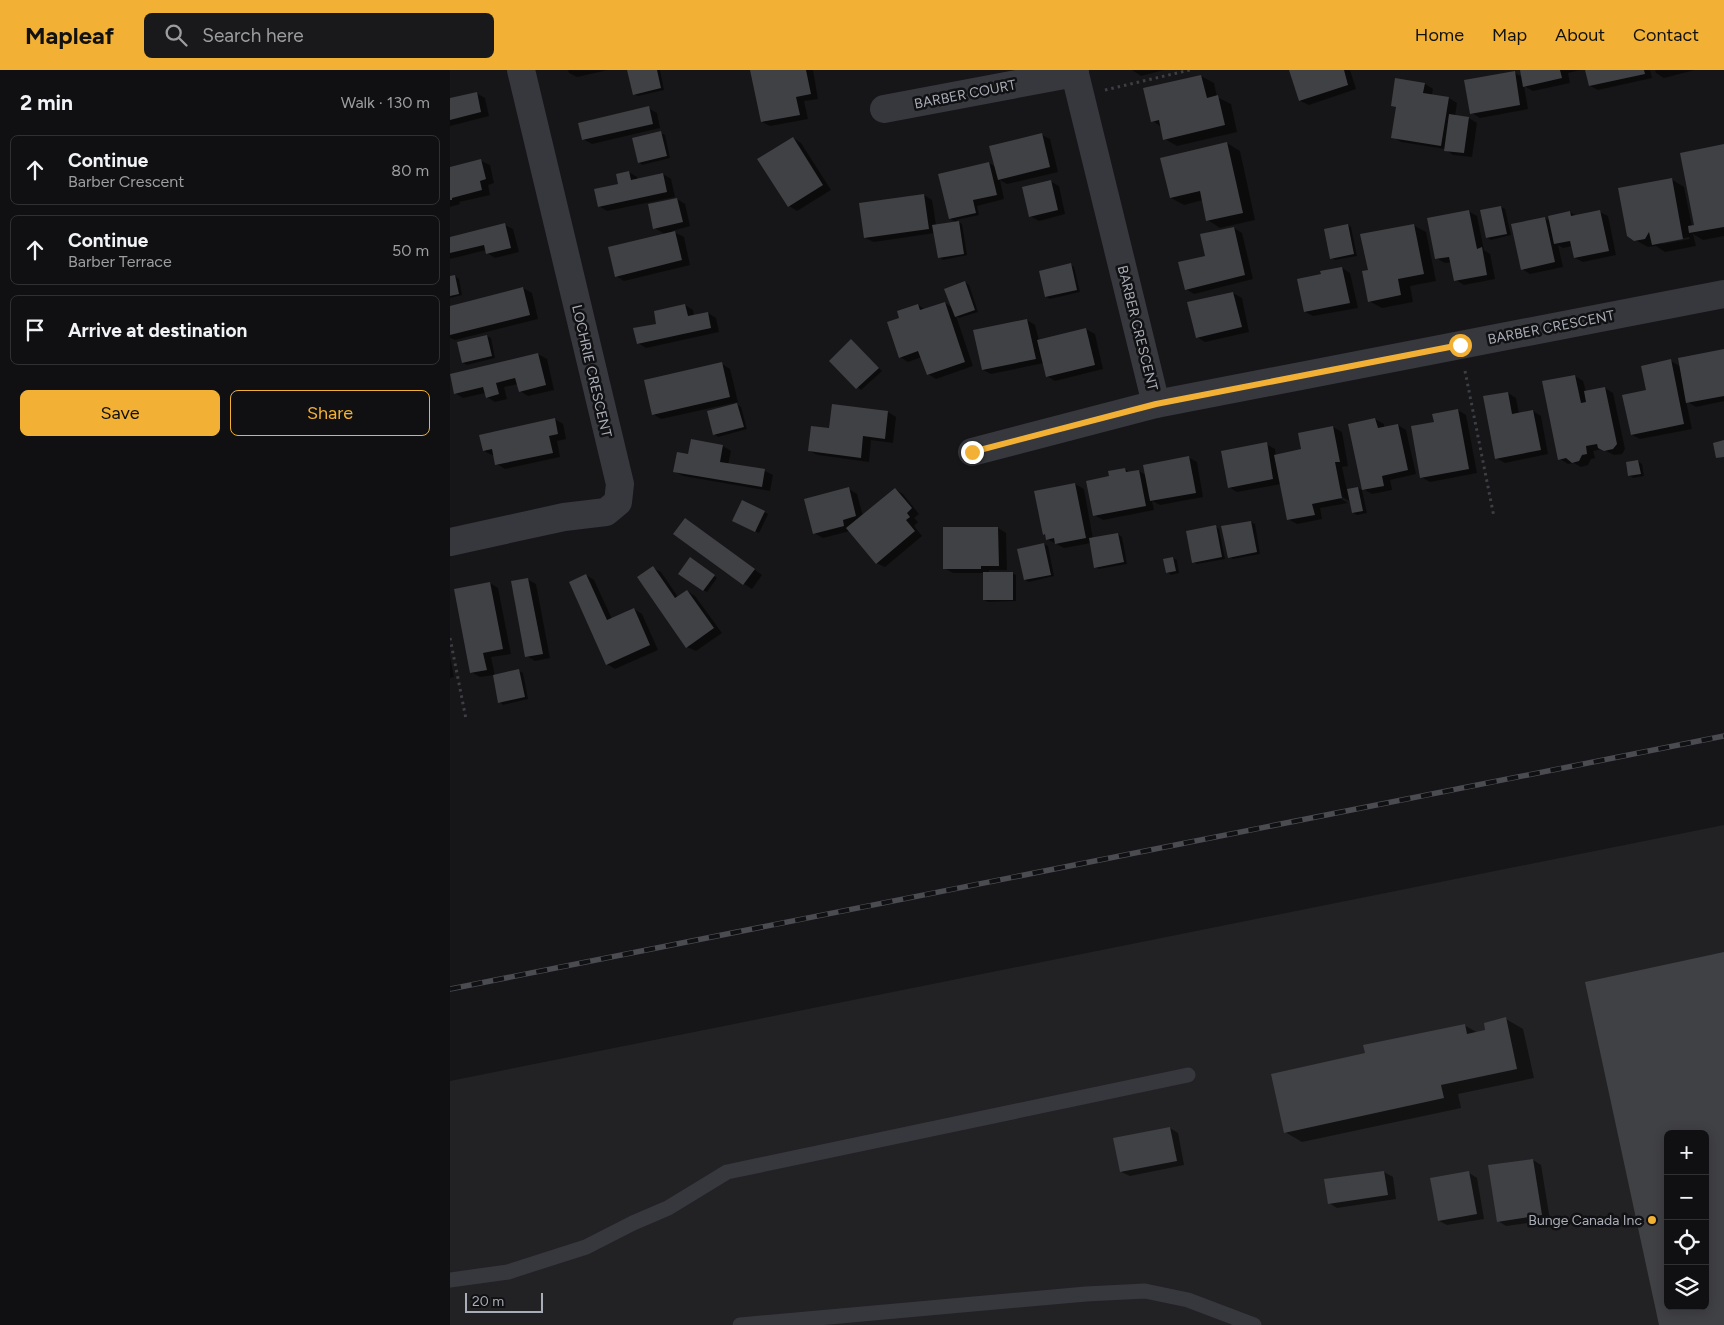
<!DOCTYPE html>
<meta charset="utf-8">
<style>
body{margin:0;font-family:Figtree,sans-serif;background:#19191b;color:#f1f3f6}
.controls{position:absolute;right:15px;bottom:15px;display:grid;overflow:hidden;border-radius:8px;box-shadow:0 2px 12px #0003}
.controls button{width:45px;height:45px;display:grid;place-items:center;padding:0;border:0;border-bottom:1px solid #303032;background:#101012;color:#f1f3f6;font:25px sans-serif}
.scale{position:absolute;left:15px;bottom:12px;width:78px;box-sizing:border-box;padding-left:5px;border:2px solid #a8adb8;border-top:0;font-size:14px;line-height:18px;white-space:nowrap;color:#a8adb8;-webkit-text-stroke:4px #111113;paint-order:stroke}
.stop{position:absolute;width:15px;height:15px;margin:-11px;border:4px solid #f2b134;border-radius:50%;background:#fff}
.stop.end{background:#f2b134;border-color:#fff;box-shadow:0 1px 5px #0008}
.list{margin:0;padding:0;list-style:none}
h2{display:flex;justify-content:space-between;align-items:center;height:65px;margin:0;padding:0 20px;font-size:21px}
h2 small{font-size:16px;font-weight:400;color:#9c9d9f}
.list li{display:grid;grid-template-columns:32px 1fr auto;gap:15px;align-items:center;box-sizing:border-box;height:70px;margin:0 10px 10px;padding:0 10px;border:1px solid #303032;border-radius:8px}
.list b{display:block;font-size:19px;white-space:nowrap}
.list p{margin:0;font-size:16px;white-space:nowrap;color:#9c9d9f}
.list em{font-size:16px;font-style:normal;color:#9c9d9f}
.actions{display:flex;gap:10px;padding:15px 20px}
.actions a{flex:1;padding:11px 0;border:1px solid #f2b134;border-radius:8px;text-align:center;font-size:18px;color:#f2b134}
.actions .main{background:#f2b134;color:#111}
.icon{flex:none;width:28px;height:28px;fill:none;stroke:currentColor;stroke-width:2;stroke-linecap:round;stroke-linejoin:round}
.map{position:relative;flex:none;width:1274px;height:1255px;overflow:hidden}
header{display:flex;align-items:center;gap:30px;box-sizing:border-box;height:70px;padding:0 25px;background:#f2b134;color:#111}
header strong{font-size:24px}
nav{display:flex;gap:28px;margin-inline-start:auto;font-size:18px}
.search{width:350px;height:45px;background:#19191b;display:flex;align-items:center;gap:12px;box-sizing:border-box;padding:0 18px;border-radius:8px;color:#9c9d9f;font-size:19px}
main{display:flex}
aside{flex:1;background:#101012}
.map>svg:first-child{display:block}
</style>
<header>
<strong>Mapleaf</strong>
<div class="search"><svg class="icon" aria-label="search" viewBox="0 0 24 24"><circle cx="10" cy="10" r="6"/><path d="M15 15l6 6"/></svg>Search here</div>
<nav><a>Home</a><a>Map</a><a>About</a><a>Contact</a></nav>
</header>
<main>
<aside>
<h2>2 min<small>Walk · 130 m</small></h2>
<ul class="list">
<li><svg class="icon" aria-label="ahead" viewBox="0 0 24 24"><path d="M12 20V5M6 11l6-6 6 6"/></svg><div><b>Continue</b><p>Barber Crescent</p></div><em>80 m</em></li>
<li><svg class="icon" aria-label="ahead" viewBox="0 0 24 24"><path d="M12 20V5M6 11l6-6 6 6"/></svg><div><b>Continue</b><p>Barber Terrace</p></div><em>50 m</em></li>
<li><svg class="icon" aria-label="arrive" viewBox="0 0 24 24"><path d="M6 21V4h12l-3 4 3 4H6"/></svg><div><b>Arrive at destination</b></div></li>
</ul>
<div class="actions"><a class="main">Save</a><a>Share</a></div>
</aside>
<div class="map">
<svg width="1274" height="1255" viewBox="0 0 1274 1255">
<rect width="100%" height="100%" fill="#161618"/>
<path fill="#222225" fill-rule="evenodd" d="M 1274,755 L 1274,1255 L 0,1255 L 0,1011 ZM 1218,1064 L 1255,1064 L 1255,1236 L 1218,1236 Z"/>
<g fill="#0007" fill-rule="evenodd">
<polygon points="118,0 158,0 127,7 119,3"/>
<polygon points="184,0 210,0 214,20 188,26 184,24"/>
<polygon points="302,0 363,0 368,29 354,31 358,49 320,56 312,52"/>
<polygon points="682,0 714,0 691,6"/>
<polygon points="840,0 900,0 906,19 859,35 850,31"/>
<polygon points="1071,0 1130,0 1118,3 1120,13 1083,21 1074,16 1078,39 1030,48 1022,43 1064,3 1073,7"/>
<polygon points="1136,0 1200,0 1202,8 1148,20 1140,16"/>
<polygon points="1205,0 1245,0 1214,8 1206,3"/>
<polygon points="751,6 764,13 767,27 781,34 787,62 727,76 715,69 711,57 703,51"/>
<polygon points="975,14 983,19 982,25 999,28 1007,33 1005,46 1019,48 1027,53 1022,87 1003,85 995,79 951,72 943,67 947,38 942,35"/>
<polygon points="26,23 35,28 39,46 0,56 0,29"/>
<polygon points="198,38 207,43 210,58 142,74 133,69"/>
<polygon points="211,63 215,65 220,88 192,95 189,92"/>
<polygon points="592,65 600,69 608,102 557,114 550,110 554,129 527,136 529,145 506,150 512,154 517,185 493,190 489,187 485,163 424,172 415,168 474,125 482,130 486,155 506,152 500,149 539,93 546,97"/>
<polygon points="343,68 351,73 381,120 347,141 339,136"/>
<polygon points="777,73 790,81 805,150 770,158 758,150 753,130 734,135 721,128"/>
<path d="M 1274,76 L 1274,166 L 1253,170 L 1243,164 L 1246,176 L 1215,182 L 1206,176 L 1198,177 L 1178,166 L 1221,109 L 1234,117 L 1242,157 L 1246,156 ZM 1239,167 L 1240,169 L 1212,174 L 1212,172 Z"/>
<polygon points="31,91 40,95 44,113 38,115 40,125 9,132 10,134 0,137 0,98"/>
<polygon points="179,102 187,107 188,110 213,104 221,109 225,127 157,141 149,136 170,115"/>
<polygon points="600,111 609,116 615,144 589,151 580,146"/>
<polygon points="227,129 235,134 240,156 222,161 234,167 240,195 174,211 166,206 216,165 205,158"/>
<polygon points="1051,137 1055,139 1061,165 1041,170 1037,168"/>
<polygon points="1018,141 1027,146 1034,180 1040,184 1045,209 1014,215 1006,210 1002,192 995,193 986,188"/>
<polygon points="1120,142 1127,146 1150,142 1158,146 1166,185 1133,192 1125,188 1122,176 1113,178 1108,175 1113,197 1080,204 1072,199 1095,148 1100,151"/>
<polygon points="55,155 63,159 69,182 45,188 37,183 36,180 0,189 0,168"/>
<polygon points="898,155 901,157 907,186 885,190 881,188"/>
<polygon points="963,155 976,162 986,211 960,216 963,232 932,238 919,231 919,201"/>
<polygon points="784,158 792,163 803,209 744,224 736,219 756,186"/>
<polygon points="621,195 624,197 630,222 600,229 596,227"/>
<polygon points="892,198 900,203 908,238 863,246 855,242 872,205"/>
<polygon points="5,206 9,209 12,225 0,228 0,207"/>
<polygon points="515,212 519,215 528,242 509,248 506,246 523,296 486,309 478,304 472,287 458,292 450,287 450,249 468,235 476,240 495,233 503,238"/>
<polygon points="73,218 82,223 88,249 5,270 0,268 0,237"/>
<polygon points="783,223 792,228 799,262 755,272 747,267"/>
<polygon points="235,235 243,240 244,246 258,243 266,248 269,262 196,278 188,273 208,255"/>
<polygon points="577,250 585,255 589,271 636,259 645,264 653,299 605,311 597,306 594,293 541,304 533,300"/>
<polygon points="37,266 41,268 45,288 17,295 13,293 9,273"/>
<polygon points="401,271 432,301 411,320 381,291"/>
<polygon points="1274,281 1274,331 1246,337 1236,331 1242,359 1190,369 1182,365 1198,321 1221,291 1231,297"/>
<polygon points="88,284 97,289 104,320 78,326 70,321 68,314 54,317 57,329 45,332 37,327 35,323 13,328 5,323"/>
<polygon points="272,294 280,299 288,332 211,349 203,344"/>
<polygon points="1125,306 1133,311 1136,322 1155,318 1163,323 1175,379 1172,384 1164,385 1152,379 1143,381 1145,388 1141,389 1138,395 1131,397 1124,393 1118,394 1110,389"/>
<polygon points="1058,323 1066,328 1069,344 1083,341 1091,346 1098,384 1055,393 1046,388"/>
<polygon points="287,334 291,337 297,359 268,367 264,364"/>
<polygon points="383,336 438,342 446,347 443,373 421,370 419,392 368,385 359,381 380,360"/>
<polygon points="1008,340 1016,345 1027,403 980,412 971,407 985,353"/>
<polygon points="105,349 113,354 116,369 107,371 110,387 55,399 47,394 44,385 42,385 34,381"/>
<polygon points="925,349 934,354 934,358 948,355 956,360 966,404 940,410 942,420 922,424 913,419"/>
<polygon points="883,357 892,362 898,396 892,397 897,420 908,418 912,420 917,443 907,445 903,443 901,432 887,424 886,426 898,433 870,438 872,449 847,454 838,449 831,414 787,422 779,417 816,374 825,379 826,386 853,380"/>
<polygon points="273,376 281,381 278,395 315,401 323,405 320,421 233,406 224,401 239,385"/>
<polygon points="738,387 747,392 753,427 710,435 702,431 704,440 653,450 644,445 660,407 675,399 681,403 689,401 696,405"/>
<polygon points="1188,391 1192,394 1194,406 1183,408 1179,405"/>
<polygon points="625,414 634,419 643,469 668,464 672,467 677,494 649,499 645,497 641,473 614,478 597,469 596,465 594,464"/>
<polygon points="399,419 407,424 413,446 445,419 453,424 469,444 464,448 468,452 464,456 472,466 435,497 426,493 400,461 373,468 364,463"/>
<polygon points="293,432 318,444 309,463 288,453"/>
<polygon points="236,450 312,505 302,519 294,514"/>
<polygon points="801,452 805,454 810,484 783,489 779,487"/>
<polygon points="766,457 769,459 775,489 747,494 743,492"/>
<polygon points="494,458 548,458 556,463 557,500 539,500 539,504 562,503 566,505 566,531 538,532 534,530 534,503 503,503 494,498"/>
<polygon points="594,474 598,476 604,506 579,512 575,510"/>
<polygon points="723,488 727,490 729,503 721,505 717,502"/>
<polygon points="244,491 267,508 257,522 253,520"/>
<polygon points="203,498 211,502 228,527 237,521 245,526 272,563 246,581 237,577"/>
<polygon points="136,505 144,510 162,549 184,539 192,544 208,580 165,599 157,594"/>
<polygon points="77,509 86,514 100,588 85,591 77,586"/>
<polygon points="40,513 48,518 61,584 41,587 45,606 69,601 73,603 78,629 53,635 50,632 44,605 30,607 21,602"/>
<polygon points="0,587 4,607 0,608"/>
<polygon points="1056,949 1073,959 1084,1008 1008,1024 1011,1038 852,1072 835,1062 916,984 1014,955 1028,963 1037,961"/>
<polygon points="720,1058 728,1063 734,1095 680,1106 671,1102"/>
<polygon points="1083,1090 1091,1095 1100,1150 1056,1156 1048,1151"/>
<polygon points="934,1102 943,1107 946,1129 887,1138 879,1133 875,1110"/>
<polygon points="1019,1103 1027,1108 1034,1149 997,1155 989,1151"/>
</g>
<g fill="#404145" fill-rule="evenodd">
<polygon points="177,0 207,0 211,18 183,25"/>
<polygon points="300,0 356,0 361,24 346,27 350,45 311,52"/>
<polygon points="839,0 894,0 898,15 849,31"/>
<polygon points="1070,0 1110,0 1112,8 1073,17"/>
<polygon points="1135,0 1194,0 1195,4 1139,16"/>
<polygon points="1065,1 1070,35 1020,44 1014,10"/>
<polygon points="751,5 757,28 768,25 775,55 713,70 709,50 701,52 693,18"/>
<polygon points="945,8 975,13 973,23 999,27 991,76 941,68 946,37 941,36"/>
<polygon points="27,22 31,42 0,50 0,28"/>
<polygon points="199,36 203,54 132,70 128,53"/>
<polygon points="999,44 1019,47 1014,83 994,81"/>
<polygon points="211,61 217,86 188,93 182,68"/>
<polygon points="592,63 600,97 548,110 539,76"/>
<polygon points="343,67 373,115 338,137 307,89"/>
<polygon points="777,72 793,143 756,151 750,121 720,128 710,88"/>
<polygon points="1274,74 1274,157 1239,163 1238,156 1244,155 1230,83"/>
<polygon points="31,89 36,109 30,111 32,120 2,128 2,130 0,130 0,97"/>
<polygon points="539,92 547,125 523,130 526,143 499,149 488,104"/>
<polygon points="179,101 181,110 213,103 217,122 148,137 144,119 168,114 166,104"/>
<polygon points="1222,108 1233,169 1202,175 1199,162 1195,169 1184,171 1177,166 1168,118"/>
<polygon points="601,110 608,140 579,147 572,117"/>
<polygon points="474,124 479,159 414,168 409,133"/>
<polygon points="227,128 233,152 203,159 198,134"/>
<polygon points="1051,136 1057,164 1036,168 1030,140"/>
<polygon points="1019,140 1027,179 1032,177 1037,205 1004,211 999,187 985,189 977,148"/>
<polygon points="1150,140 1159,181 1124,188 1120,171 1104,174 1098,146 1120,141 1121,146"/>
<polygon points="1095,147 1105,192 1071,200 1061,154"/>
<polygon points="509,151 514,184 488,188 482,155"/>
<polygon points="55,153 61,178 36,184 34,175 0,183 0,167"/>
<polygon points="898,154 904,184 880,189 874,159"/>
<polygon points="964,154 974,204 948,209 951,225 918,232 912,201 918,200 910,164"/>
<polygon points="784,157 795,205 735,220 728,192 755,186 750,164"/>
<polygon points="225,161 232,190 165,207 158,177"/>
<polygon points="621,193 627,220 595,227 589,201"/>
<polygon points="892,197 900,233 854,242 847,209 871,204 870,201"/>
<polygon points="5,205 9,224 0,226 0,206"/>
<polygon points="515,211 525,240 505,247 494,219"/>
<polygon points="73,217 80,245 0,265 0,236"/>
<polygon points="783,222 792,257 746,268 737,232"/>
<polygon points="495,232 515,292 477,305 468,281 449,288 437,252 449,248 447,241 468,234 470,240"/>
<polygon points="235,234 238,246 258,242 261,258 187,274 183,258 206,254 204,241"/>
<polygon points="577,249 586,289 532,300 523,260"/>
<polygon points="636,258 645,295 596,307 587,270"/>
<polygon points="37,265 42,286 12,293 7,272"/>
<polygon points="401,269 429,298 406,319 379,291"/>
<polygon points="1274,279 1274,326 1236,333 1228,288"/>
<polygon points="88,283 96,315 69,322 65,308 46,313 49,324 36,328 33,317 4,324 0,304"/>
<polygon points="1221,289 1234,354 1181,365 1172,325 1196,320 1191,296"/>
<polygon points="272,292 280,327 202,345 194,310"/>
<polygon points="1125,305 1131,333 1136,332 1134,321 1155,317 1167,374 1163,379 1154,381 1148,378 1147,374 1136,376 1137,384 1132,385 1129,391 1122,393 1116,388 1108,390 1092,311"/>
<polygon points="1058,322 1062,344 1083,340 1091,380 1045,389 1033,326"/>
<polygon points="287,333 294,357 263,365 257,341"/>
<polygon points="382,334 438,341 435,369 413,366 411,388 358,381 361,356 379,358"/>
<polygon points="1008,339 1019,399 970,408 961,356 984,352 982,344"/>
<polygon points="105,348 108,364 99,366 103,383 45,395 42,379 33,381 29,365"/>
<polygon points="925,348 928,358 948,354 958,400 932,406 934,416 912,420 898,354"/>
<polygon points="883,356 890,392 885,392 892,428 862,434 865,445 837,450 824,385 851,379 848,363"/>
<polygon points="241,369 273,375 270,392 315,399 312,417 223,402 227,382 238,384"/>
<polygon points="1274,370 1274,387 1266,388 1263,373"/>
<polygon points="817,372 823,409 778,418 771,381"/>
<polygon points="739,386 746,423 700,431 693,395"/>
<polygon points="1188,390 1191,404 1178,406 1176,392"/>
<polygon points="675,398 676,402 689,400 696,436 643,446 636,411 659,406 658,401"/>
<polygon points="625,413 636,468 605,474 604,468 596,470 595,464 593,465 584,421"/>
<polygon points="399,417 406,446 393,450 394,456 363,464 354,429"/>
<polygon points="908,417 913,441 902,443 897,419"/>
<polygon points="445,418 462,438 457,443 460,447 456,450 465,461 426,494 396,458"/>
<polygon points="292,430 315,441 305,462 282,451"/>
<polygon points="235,448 305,499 293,515 223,464"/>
<polygon points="801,451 807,482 778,488 771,456"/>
<polygon points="766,455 772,487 742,493 736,461"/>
<polygon points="493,457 548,457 549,496 531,496 531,499 493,499"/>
<polygon points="668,463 674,492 644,498 639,468"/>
<polygon points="594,473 601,505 574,510 567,479"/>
<polygon points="240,487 265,505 253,521 228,504"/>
<polygon points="723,487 726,501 716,503 713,489"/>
<polygon points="203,496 225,528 237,520 264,558 236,578 187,507"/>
<rect x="533" y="502" width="30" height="28"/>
<polygon points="136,504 157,550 184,538 200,575 156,595 119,512"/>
<polygon points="78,508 93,584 75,587 61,511"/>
<polygon points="40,512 53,579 33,583 37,600 20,603 4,519"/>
<polygon points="69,599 75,627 48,633 43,605"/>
<path d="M 1274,882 L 1274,1255 L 1209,1255 L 1135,912 ZM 1218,1064 L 1255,1064 L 1255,1236 L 1218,1236 Z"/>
<polygon points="1056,947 1067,999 991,1015 994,1028 834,1063 821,1004 915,983 913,975 1015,954 1017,964 1035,960 1034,953"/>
<polygon points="720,1057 727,1091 670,1102 663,1068"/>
<polygon points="1083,1089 1092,1145 1047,1152 1038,1095"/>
<polygon points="934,1101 938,1125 878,1134 874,1109"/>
<polygon points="1019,1101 1027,1144 988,1151 980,1108"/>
</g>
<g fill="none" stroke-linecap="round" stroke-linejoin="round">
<g stroke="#3d3f44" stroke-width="3" stroke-dasharray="2.5 4" stroke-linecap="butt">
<polyline points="655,20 740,0"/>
<polyline points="1015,301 1044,447"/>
<polyline points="0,568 16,649"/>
</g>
<g stroke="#37383d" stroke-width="15">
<polyline points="0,1210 58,1202 136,1177 183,1153 218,1138 277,1102 738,1005"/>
<polyline points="290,1255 636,1224 695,1221 738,1230 804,1255"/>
</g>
<g stroke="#37383d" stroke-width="28">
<polyline points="624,0 706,334 1274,224"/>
<polyline points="434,39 625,3"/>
<polyline points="522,382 706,334"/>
<polyline points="0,472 114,447 156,442 168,432 170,414 71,0"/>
</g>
<g stroke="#4a4c52" stroke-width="5.5">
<polyline id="rail" points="0,919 1274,666"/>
</g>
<use href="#rail" stroke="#111113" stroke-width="4" stroke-dasharray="11" stroke-linecap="butt"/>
</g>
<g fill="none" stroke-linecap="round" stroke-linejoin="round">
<polyline stroke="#f2b134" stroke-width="6" points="522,382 706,334 1010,275"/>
</g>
<circle fill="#f2b134" stroke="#111113" stroke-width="2" cx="1202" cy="1150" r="5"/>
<g text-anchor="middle" stroke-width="5" stroke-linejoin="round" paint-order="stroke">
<g font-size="14" fill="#a8adb8" stroke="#111113">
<text transform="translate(515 24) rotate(-11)" y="5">BARBER COURT</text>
<text transform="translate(1101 257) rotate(-11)" y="5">BARBER CRESCENT</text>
<text transform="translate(688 258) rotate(76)" y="5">BARBER CRESCENT</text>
<text transform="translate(142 301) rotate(77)" y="5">LOCHRIE CRESCENT</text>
</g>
<g font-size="14" fill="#a8adb8" stroke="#111113" text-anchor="end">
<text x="1192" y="1155">Bunge Canada Inc</text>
</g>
</g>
</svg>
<div class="controls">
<button>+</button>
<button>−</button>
<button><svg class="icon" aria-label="locate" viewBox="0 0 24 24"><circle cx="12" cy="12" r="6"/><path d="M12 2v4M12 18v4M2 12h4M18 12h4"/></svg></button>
<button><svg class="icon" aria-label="layers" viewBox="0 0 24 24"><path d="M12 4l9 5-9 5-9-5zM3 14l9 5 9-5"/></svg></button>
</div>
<div class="scale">20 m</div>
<div class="stop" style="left:1010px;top:275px"></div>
<div class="stop end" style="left:522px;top:382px"></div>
</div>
</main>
